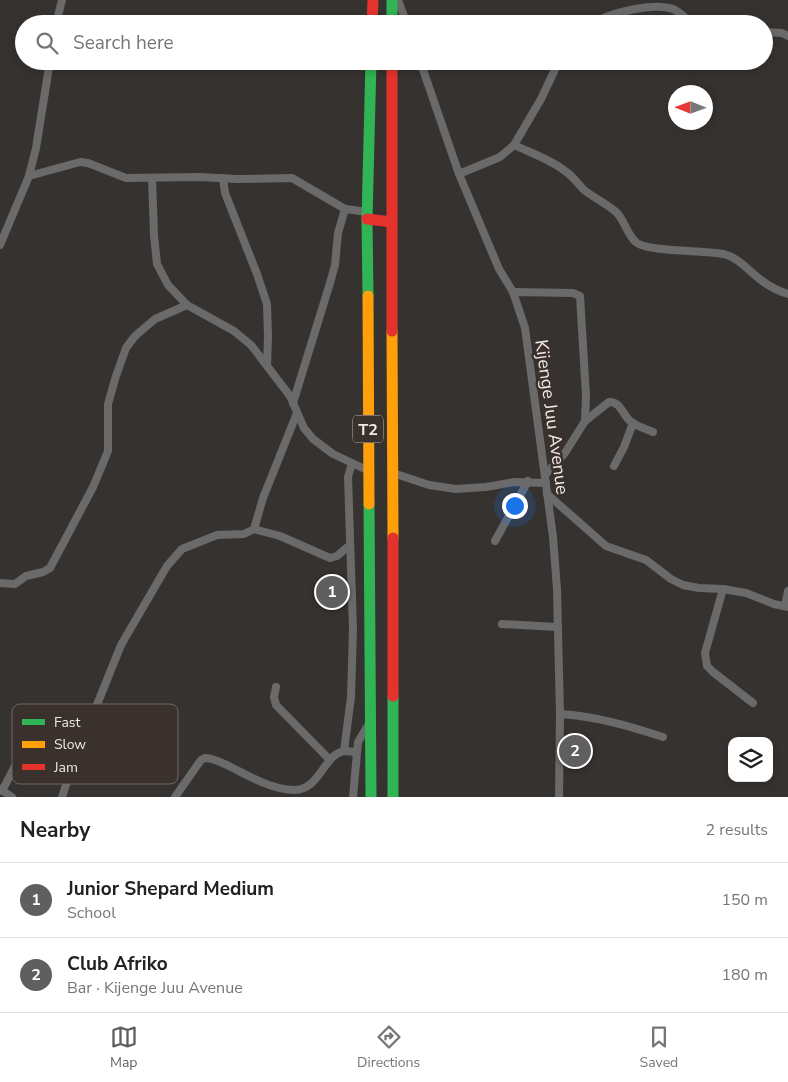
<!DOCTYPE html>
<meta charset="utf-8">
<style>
body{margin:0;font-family:"Nunito Sans",sans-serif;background:#f6f6f6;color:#222}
.controls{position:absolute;right:15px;bottom:15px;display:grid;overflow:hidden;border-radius:10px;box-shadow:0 2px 8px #0003}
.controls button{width:45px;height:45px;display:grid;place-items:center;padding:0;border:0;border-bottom:1px solid #e0e0e0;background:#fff;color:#222;font:25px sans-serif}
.compass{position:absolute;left:668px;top:85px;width:45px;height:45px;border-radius:50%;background:#fff;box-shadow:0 2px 8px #0003;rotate:271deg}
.you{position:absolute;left:514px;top:505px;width:18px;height:18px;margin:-12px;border:4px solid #fff;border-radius:50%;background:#1a73e8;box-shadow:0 0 0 8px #1a73e833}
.badge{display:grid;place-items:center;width:32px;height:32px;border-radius:50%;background:#615f5e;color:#fff;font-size:16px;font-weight:700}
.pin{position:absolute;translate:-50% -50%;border:2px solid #fff;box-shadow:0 1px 5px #0006}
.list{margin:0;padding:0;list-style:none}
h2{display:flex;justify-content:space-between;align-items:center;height:65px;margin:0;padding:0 20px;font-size:21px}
h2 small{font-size:16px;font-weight:400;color:#767676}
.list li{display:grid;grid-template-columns:32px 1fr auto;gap:15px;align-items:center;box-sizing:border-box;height:75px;padding:0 20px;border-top:1px solid #e0e0e0}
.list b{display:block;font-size:19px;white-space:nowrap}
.list p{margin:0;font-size:16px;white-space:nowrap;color:#767676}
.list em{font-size:16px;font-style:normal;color:#767676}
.icon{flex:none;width:28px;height:28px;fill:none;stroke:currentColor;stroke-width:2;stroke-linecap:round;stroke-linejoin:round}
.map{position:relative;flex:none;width:788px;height:797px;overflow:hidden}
.search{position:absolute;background:#fff;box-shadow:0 2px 8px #0003;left:15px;right:15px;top:15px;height:55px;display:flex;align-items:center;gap:12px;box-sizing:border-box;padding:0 18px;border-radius:28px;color:#767676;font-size:19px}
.sheet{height:215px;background:#fff}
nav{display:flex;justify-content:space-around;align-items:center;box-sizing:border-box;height:70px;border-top:1px solid #e0e0e0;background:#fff;font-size:14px;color:#767676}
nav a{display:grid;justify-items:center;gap:2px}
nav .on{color:#615f5e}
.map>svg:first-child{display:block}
</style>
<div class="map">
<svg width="788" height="797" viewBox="0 0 788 797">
<rect width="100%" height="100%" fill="#363230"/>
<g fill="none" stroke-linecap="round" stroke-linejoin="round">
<g stroke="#6a6a6b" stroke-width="8">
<polyline points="398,0 407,24"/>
<polyline points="56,24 62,0"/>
<path d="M 592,24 C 609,13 653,2 673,9 C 680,12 686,18 692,24"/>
<polyline points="764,32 782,33 788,36"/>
<polyline points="420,61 459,174 499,269 513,292 525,328 553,537 557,589 560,714 559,797"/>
<path d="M 514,145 C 531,153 550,159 565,171 C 573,176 578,184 584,190 C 594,198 606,203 616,212 C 625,220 627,236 637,243 C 650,252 704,250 724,254 C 739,258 749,271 761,280 C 769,286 778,291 788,294"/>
<polyline points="459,174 500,157 514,145 541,99 559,61"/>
<polyline points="29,176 80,162 88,163 126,178 199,177 237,179 292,178 345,209 368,212"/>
<polyline points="152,178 154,235 157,264 168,285 187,305 234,331 251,345 290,396 304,428 313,439 333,454 369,471"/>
<polyline points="223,178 225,193 257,274 267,304 268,336 267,366"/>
<polyline points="0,245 29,176 36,148 50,61"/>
<polyline points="513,292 573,293 580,296 586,396 585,421"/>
<polyline points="293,403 330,283 335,265 338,233 345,209"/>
<polyline points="614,466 624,447 633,423"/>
<polyline points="393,473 429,485 456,489 486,487 514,482 546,483"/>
<path d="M 545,475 L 565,453 L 585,421 L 609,402 C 620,401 623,415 630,421 C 636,426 646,429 653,432"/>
<polyline points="547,494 606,546 646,560 671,579 683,585 699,588 723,589 746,593 774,604 788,607"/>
<polyline points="254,529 280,536 330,558 337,556 350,545"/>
<polyline points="495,541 528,481"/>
<polyline points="0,583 15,584 26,576 43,572 50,568 93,487 108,451 108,404 116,376 126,348 135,336 155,319 187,305"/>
<polyline points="723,589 705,653 707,666 713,672 753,703"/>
<polyline points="785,606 788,591"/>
<polyline points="502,624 557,627"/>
<polyline points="276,687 274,697 276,705 330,760"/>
<path d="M 560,714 C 595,716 629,726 663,737"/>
<polyline points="344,751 351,697 353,629 348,477 352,463"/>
<polyline points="0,789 12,797"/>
<polyline points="2,791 15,766 17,764 25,765 35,749"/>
<polyline points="62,797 72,767 121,645 167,566 182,549 217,535 244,534 254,529 263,498 297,413"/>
<path d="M 175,797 L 201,760 L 205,758 C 213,758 220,762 227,765 C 247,775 270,789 293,790 C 321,790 322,756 344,751 C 348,751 352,752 356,752"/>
<polyline points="353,797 358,742 370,722"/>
</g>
<g stroke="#30b455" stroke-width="11">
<polyline points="392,0 392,24"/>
<polyline points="368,296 367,219 371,61"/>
<polyline points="369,504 371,797"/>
<polyline points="393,696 393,797"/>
</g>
<g stroke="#ff9f0a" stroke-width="11">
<polyline points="368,296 369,504"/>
<polyline points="392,331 393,538"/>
</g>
<g stroke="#e5322d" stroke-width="11">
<polyline points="372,24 373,0"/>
<polyline points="392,61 392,331"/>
<polyline points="367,219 392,222"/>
<polyline points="393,538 393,696"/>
</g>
</g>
<g text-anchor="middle" stroke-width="5" stroke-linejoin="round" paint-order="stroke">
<rect fill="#3a312c" stroke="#b9b2af" stroke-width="1" x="353" y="415.5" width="30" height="27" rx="4"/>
<g font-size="16" font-weight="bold" fill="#efeae7">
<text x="368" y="435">T2</text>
</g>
<g font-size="18" fill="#efeae7" stroke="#3a312c">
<text transform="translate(552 417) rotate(82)" y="6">Kijenge Juu Avenue</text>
</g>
</g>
<rect x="12" y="704" width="166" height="80" rx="8" fill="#3a312c" stroke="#706864" stroke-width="1"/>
<rect x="22" y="719" width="23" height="6" fill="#30b455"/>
<rect x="22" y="741" width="23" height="7" fill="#ff9f0a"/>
<rect x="22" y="764" width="23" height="6" fill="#e5322d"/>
<g font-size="14" fill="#efeae7">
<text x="54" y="727">Fast</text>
<text x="54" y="749">Slow</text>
<text x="54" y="772">Jam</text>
</g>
</svg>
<div class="controls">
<button><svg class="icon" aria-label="layers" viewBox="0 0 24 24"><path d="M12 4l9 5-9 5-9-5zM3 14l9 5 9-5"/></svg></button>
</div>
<svg class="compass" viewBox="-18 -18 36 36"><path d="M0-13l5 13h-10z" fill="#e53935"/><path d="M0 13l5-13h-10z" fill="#767676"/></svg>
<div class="you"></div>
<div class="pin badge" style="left:332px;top:592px">1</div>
<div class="pin badge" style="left:575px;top:751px">2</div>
<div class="search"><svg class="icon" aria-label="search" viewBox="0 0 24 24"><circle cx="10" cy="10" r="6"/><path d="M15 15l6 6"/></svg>Search here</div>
</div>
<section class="sheet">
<h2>Nearby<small>2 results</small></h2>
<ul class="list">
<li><span class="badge">1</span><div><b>Junior Shepard Medium</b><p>School</p></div><em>150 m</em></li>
<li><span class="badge">2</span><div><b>Club Afriko</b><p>Bar · Kijenge Juu Avenue</p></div><em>180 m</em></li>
</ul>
</section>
<nav>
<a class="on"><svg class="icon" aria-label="map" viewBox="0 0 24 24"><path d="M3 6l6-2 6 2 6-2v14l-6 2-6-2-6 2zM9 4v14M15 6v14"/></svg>Map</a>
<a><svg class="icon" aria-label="directions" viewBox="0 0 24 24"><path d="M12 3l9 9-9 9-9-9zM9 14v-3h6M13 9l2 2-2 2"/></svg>Directions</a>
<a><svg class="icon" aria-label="saved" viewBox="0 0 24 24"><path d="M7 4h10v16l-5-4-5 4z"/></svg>Saved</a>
</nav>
